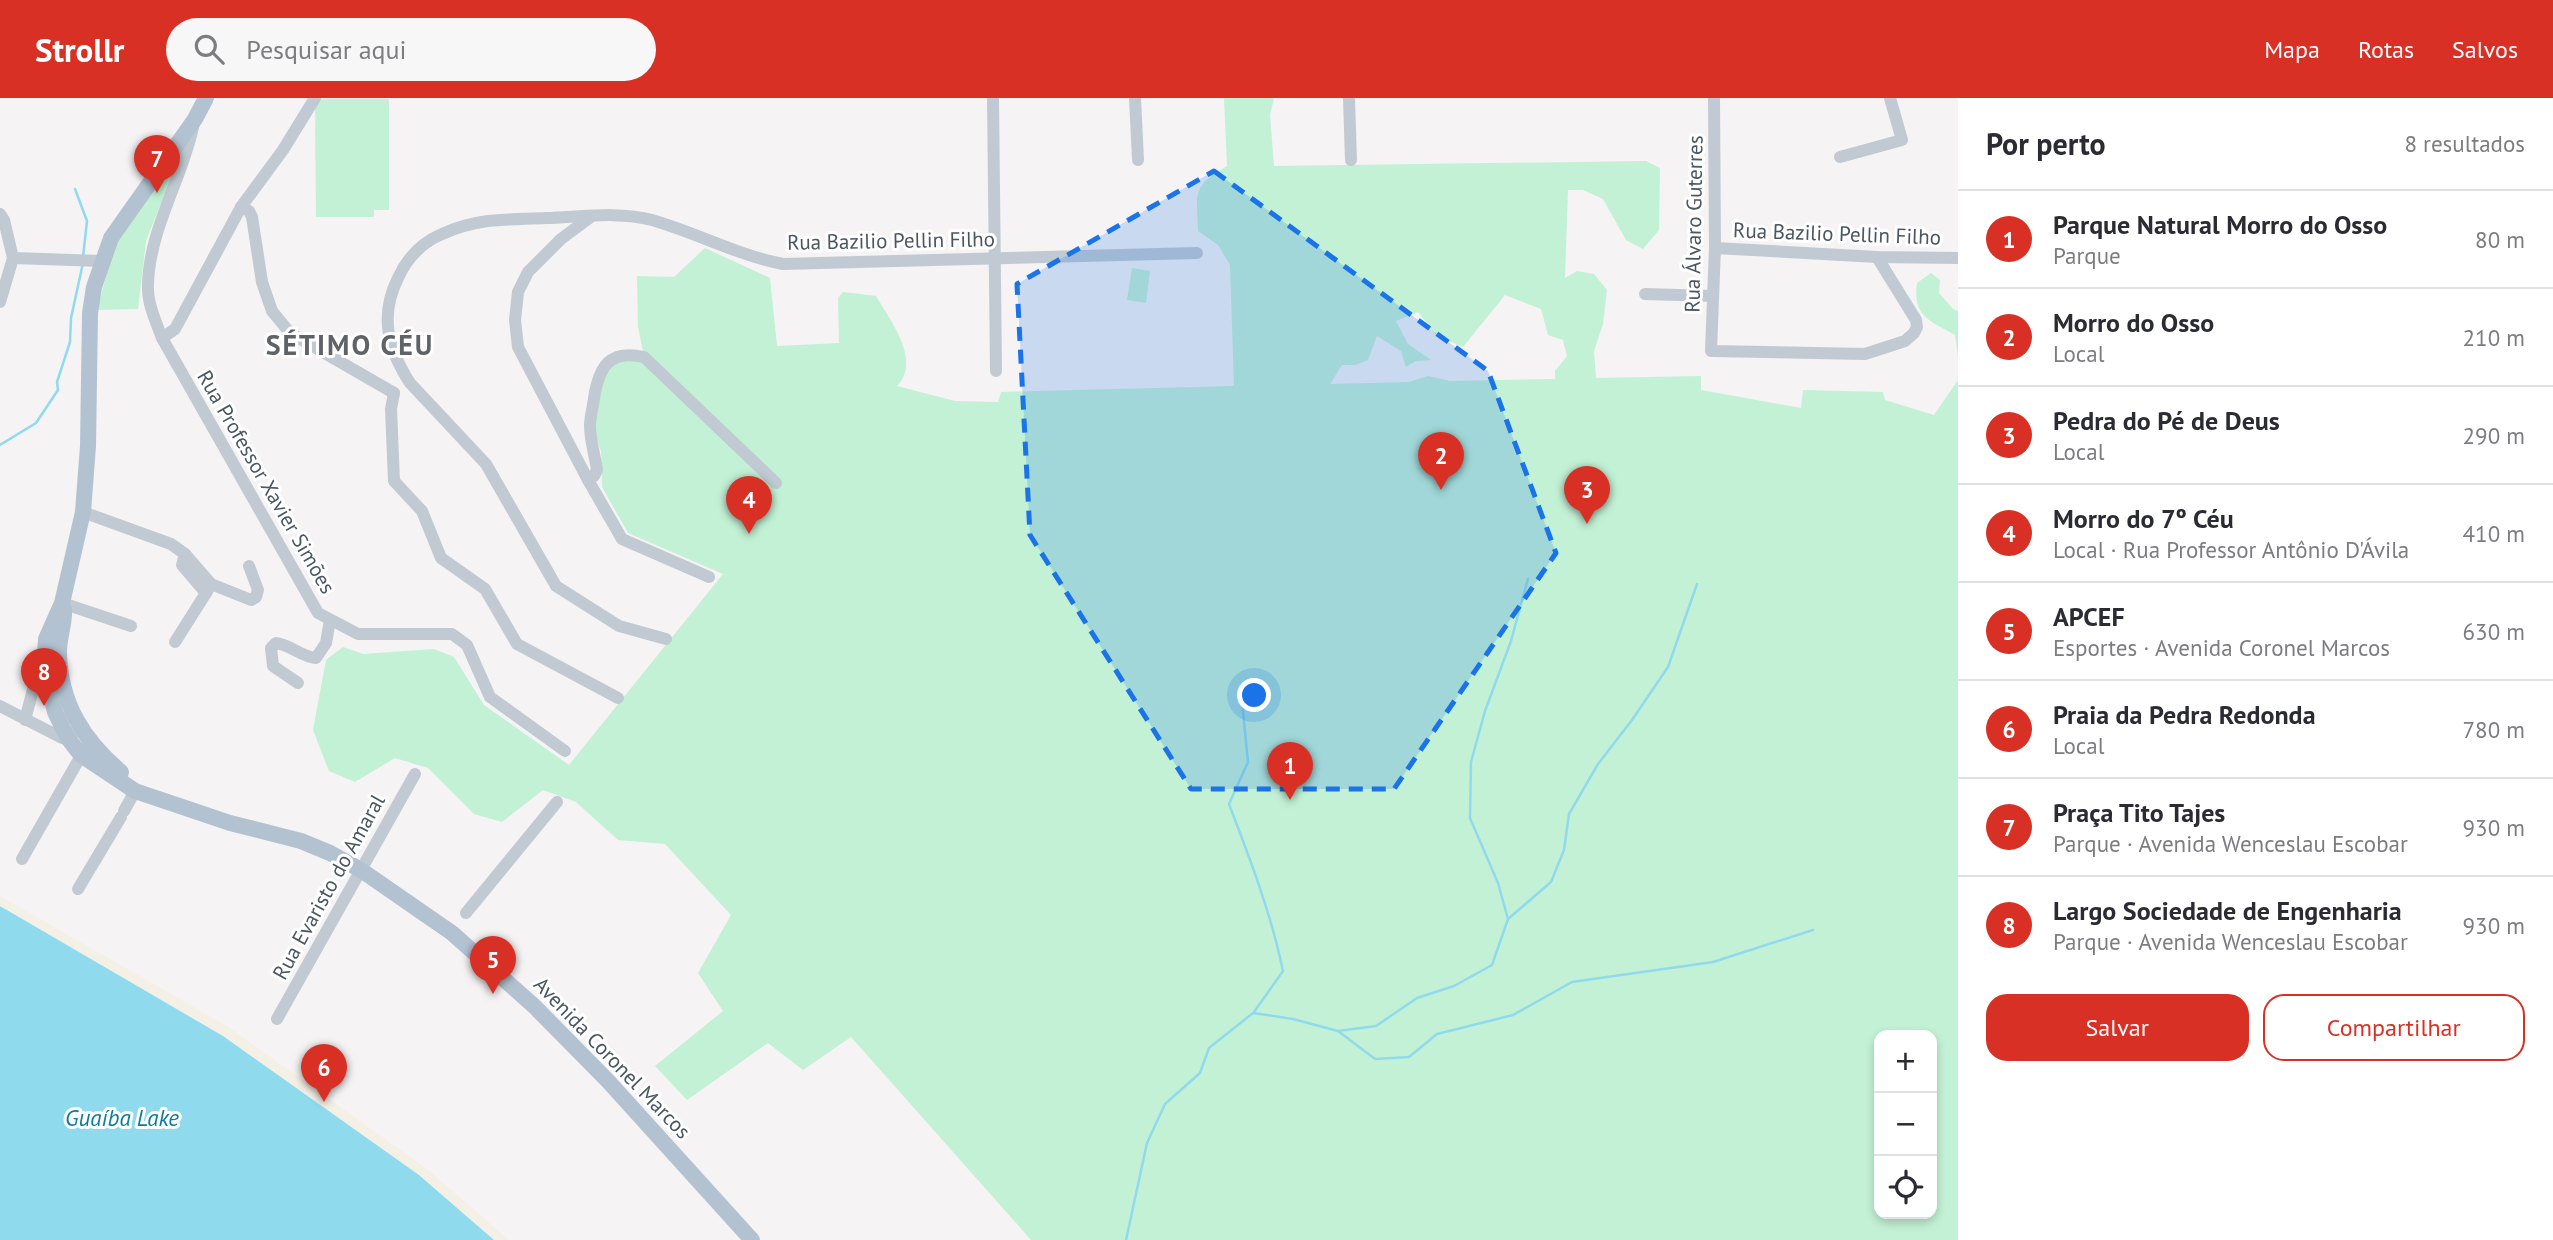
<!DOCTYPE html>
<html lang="pt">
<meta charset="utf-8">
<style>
body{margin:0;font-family:"PT Sans",sans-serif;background:#f7f7f7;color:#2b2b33}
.controls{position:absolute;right:21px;bottom:21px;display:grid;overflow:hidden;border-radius:14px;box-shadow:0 4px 10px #0003}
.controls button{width:63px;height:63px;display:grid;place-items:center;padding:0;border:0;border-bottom:2px solid #e1e1e2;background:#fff;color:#2b2b33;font:35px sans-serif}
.you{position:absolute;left:1255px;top:598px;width:24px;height:24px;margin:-18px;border:5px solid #fff;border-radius:50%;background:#1a73e8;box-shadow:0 0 0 10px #1a73e833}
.badge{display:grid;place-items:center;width:46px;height:46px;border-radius:50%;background:#d93025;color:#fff;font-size:23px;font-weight:700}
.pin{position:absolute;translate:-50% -58px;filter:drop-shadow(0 2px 4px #0008)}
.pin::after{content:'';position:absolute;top:37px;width:24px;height:21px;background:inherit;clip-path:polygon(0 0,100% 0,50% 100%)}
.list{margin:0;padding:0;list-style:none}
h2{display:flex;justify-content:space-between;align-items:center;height:91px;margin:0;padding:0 28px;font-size:30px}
h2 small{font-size:23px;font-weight:400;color:#7c7c81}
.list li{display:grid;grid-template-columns:46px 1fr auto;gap:21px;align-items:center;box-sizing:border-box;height:98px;padding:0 28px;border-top:2px solid #e1e1e2}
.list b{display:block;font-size:26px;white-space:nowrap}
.list p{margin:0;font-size:23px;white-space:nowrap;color:#7c7c81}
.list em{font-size:23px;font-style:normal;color:#7c7c81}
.actions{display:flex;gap:14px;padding:21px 28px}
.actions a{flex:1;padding:16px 0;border:2px solid #d93025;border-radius:21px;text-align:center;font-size:24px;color:#d93025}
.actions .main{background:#d93025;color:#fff}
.icon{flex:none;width:38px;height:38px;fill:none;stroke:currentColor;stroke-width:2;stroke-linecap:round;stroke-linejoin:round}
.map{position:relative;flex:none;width:1958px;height:1142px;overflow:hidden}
header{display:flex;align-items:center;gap:42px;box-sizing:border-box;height:98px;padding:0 35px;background:#d93025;color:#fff}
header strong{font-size:33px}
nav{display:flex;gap:38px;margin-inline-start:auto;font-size:24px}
.search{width:490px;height:63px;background:#f7f7f7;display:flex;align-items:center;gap:18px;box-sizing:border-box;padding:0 24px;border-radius:38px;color:#7c7c81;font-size:26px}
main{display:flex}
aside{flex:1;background:#fff}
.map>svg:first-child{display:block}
</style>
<header>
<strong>Strollr</strong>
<div class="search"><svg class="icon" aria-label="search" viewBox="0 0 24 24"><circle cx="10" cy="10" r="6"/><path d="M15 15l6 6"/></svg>Pesquisar aqui</div>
<nav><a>Mapa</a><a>Rotas</a><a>Salvos</a></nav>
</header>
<main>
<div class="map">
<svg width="1958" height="1142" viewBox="0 0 1958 1142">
<rect width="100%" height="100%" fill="#f5f3f3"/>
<g fill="#c3f1d5" fill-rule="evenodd">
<path d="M 1224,0 L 1274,0 L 1270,17 L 1274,68 L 1646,63 L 1660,70 L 1659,132 L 1643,151 L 1626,142 L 1603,101 L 1583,92 L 1568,92 L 1565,180 L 1577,173 L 1594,176 L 1607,192 L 1603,226 L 1594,253 L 1596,280 L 1701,278 L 1701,292 L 1801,310 L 1803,292 L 1883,294 L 1885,302 L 1934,317 L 1958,282 L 1958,1142 L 1031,1142 L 851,939 L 803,972 L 768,945 L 687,1002 L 655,968 L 723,913 L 698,875 L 731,817 L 665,746 L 618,742 L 576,704 L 543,692 L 502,724 L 474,716 L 428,670 L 395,660 L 355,684 L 329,673 L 313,632 L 326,562 L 343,549 L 363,556 L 434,551 L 454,559 L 484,607 L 569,667 L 723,476 L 628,435 L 602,389 L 601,353 L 593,332 L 601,277 L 613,263 L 644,258 L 638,229 L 637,178 L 674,179 L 705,150 L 770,180 L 777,248 L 839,245 L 838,200 L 843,194 L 876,198 C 890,222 922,263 897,288 L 955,303 L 998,304 L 1001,294 L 1234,288 L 1230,167 L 1218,147 L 1198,133 C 1197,94 1191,89 1227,68 ZM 1505,197 L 1541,211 L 1548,237 L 1563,242 L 1567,258 L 1555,273 L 1555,281 L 1450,283 L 1428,278 L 1409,284 L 1330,286 L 1342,267 L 1355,267 L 1368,262 L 1377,238 L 1401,253 L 1406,269 L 1416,263 L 1431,262 L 1408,246 L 1396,223 L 1418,214 L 1437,238 L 1463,249 ZM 1879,937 L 1932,937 L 1932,1116 L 1879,1116 Z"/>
<polygon points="315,1 389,1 389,112 374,112 374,119 316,119"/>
<polygon points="183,49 146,143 138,211 97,212 116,141"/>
<polygon points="1132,170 1150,173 1146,205 1127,202"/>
<path d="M 1931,175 L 1940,182 L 1939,195 L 1953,211 L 1958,213 L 1958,258 L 1955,237 C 1930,223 1912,218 1917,185 Z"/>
</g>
<polygon fill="#f5f0e5" points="0,798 227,928 426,1070 509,1142 494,1142 419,1077 223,938 0,808"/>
<polygon fill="#90daee" points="0,808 223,938 419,1077 494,1142 0,1142"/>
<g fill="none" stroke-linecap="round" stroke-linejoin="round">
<g stroke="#90daee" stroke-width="2.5">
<polyline points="75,91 87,123 83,159"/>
<polyline points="0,347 36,325 58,292 57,284 70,244 71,220 83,165"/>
<path d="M 1241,593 L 1248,664 L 1229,706 C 1250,761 1271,815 1283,873 L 1254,914"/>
<polyline points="1508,821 1551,784 1564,752 1569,716 1598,666 1632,622 1668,569 1697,486"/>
<polyline points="1338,933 1375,961 1409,959 1437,936 1513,917 1572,884 1713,864 1813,832"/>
<polyline points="1126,1142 1147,1045 1165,1006 1200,975 1209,950 1253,915 1293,921 1338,933 1376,928 1417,900 1454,888 1492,867 1508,821 1498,785 1470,720 1471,664 1485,613 1511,543 1528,481"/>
</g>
<g stroke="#c1cad2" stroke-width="12">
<polyline points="993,0 996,273"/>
<polyline points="1135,0 1138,62"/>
<polyline points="1349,0 1351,62"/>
<polyline points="1714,0 1715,150 1711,253 1865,256 1905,243 1914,235 1917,229 1916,222 1877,159"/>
<path d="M 194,25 C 183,80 149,131 148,187 C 147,205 156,224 162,240 L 318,515 L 358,536 L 452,536 L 467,547 L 490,599 L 565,653"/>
<polyline points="1840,59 1902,42 1890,0"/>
<polyline points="241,109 249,113 252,119 262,184 272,213 290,235 394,295"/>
<polyline points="0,116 4,122 13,160 0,204"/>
<polyline points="592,118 561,141 528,174 518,194 515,222 518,249 588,382 622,441 709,479"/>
<polyline points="1715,150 1877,159 1958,160"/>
<polyline points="13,160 101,163"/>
<polyline points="1645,196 1713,198"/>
<polyline points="162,240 175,231 241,109 283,52 315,0"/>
<polyline points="394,295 391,311 394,383 422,413 441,460 485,491 517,546 618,600"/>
<path d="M 588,382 L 594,378 L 597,372 C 595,358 590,342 590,328 C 590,319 593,309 594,300 C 599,269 609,251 644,259 L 776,385"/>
<polyline points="83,414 171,446 185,456 211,486 251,502 256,499 258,492 249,468"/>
<polyline points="185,456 182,467 206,495 211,486"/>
<polyline points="62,505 131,528"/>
<path d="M 666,541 L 619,528 L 556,488 L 486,366 L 410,285 C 388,251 379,218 398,180 C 407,160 421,145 442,136 C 455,130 473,125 488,123 C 507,121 527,121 546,120 C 580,119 619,113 652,122 C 697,135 737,157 783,166 L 1197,155"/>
<polyline points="175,544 206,495"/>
<path d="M 298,585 L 273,568 L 271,550 L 276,545 C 291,547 302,559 316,560 L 326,545 L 330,522"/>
<polyline points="0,608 62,640 67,639 81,629"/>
<polyline points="25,622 41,561"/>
<polyline points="124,713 135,693"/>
<polyline points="22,761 86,649"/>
<polyline points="78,791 121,719"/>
<polyline points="466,815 557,704"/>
<polyline points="277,921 415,676"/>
</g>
<g stroke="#b3c2d1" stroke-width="16">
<polyline points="206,0 195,21 111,140 94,189 90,215 88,348 83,414 62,505 46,541 44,572 55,614 67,639 81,657 135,693 230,725 301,743 330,755 361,772 452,835 534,908 608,983 752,1142"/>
<path d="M 64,511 C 65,525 59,539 59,554 C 60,605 83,642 121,674"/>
</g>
</g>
<path fill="#1a73e8" fill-opacity="0.2" stroke="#1a73e8" stroke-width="5" stroke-dasharray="14 9" stroke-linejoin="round" d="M 1214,73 L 1488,273 L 1556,455 L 1394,691 L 1191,691 L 1030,437 L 1017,186 Z"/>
<g text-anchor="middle" stroke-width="6" stroke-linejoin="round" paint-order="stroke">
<g font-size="21" fill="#4a5661" stroke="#fff">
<text transform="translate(1694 126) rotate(-89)" y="7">Rua Álvaro Guterres</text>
<text transform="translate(1837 136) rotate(2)" y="7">Rua Bazilio Pellin Filho</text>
<text transform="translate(891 143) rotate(-1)" y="7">Rua Bazilio Pellin Filho</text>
<text transform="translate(266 384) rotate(60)" y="7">Rua Professor Xavier Simões</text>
<text transform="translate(329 789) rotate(-61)" y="7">Rua Evaristo do Amaral</text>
<text transform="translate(612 960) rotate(46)" y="7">Avenida Coronel Marcos</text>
</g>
<g font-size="23" font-style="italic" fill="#0c7c9b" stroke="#fff">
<text x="122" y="1028">Guaíba Lake</text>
</g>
<g font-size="28" font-weight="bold" letter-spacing="2" fill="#5f6368" stroke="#fff">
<text x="350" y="257">SÉTIMO CÉU</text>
</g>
</g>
</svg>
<div class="controls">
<button>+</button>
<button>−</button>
<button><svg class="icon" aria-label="locate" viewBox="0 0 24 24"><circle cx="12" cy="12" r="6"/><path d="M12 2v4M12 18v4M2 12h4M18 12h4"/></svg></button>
</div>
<div class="you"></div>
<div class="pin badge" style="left:1290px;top:702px">1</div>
<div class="pin badge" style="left:1441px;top:392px">2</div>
<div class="pin badge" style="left:1587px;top:426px">3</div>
<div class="pin badge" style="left:749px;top:436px">4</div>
<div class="pin badge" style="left:493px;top:896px">5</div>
<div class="pin badge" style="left:324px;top:1004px">6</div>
<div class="pin badge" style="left:157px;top:95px">7</div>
<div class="pin badge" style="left:44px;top:608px">8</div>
</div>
<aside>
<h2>Por perto<small>8 resultados</small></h2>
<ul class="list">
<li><span class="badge">1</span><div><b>Parque Natural Morro do Osso</b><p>Parque</p></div><em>80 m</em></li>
<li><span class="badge">2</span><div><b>Morro do Osso</b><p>Local</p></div><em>210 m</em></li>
<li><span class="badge">3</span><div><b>Pedra do Pé de Deus</b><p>Local</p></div><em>290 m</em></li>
<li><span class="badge">4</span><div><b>Morro do 7º Céu</b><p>Local · Rua Professor Antônio D'Ávila</p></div><em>410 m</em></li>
<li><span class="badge">5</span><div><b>APCEF</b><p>Esportes · Avenida Coronel Marcos</p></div><em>630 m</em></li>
<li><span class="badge">6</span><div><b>Praia da Pedra Redonda</b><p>Local</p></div><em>780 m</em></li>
<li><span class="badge">7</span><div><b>Praça Tito Tajes</b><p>Parque · Avenida Wenceslau Escobar</p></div><em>930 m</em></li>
<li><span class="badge">8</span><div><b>Largo Sociedade de Engenharia</b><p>Parque · Avenida Wenceslau Escobar</p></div><em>930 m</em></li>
</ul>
<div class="actions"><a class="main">Salvar</a><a>Compartilhar</a></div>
</aside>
</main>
